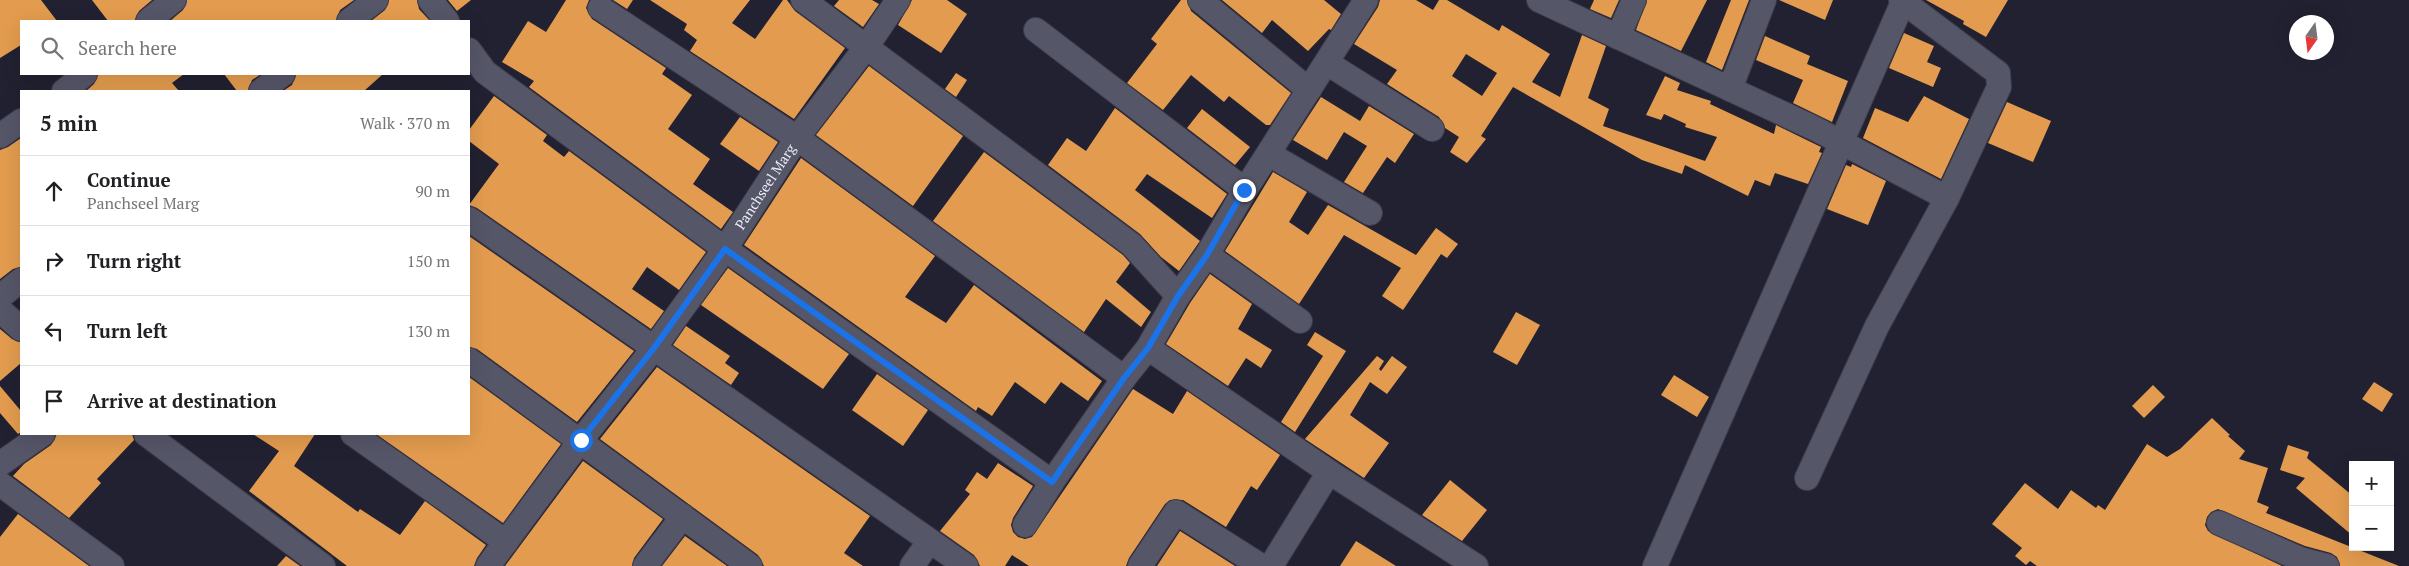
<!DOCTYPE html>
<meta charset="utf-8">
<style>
body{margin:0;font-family:"PT Serif",serif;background:#f6f6f6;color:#202124}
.controls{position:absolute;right:15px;bottom:15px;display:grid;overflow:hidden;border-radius:0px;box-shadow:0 5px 20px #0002}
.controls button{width:45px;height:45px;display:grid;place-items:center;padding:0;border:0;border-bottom:1px solid #e0e0e0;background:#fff;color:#202124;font:25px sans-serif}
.compass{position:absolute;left:2289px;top:15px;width:45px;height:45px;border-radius:50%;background:#fff;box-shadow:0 5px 20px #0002;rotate:194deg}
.stop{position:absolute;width:15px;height:15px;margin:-11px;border:4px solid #1a73e8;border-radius:50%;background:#fff}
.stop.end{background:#1a73e8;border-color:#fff;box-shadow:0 1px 5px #0008}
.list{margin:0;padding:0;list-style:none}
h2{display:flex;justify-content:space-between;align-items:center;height:65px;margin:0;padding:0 20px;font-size:21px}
h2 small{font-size:16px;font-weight:400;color:#757577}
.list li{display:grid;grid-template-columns:32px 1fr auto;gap:15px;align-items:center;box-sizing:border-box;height:70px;padding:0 20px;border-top:1px solid #e0e0e0}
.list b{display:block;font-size:19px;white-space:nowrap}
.list p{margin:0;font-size:16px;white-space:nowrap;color:#757577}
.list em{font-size:16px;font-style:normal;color:#757577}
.icon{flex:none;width:28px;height:28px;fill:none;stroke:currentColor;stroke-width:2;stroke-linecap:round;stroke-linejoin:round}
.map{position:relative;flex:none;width:2409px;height:566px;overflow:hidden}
.search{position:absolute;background:#fff;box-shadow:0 5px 20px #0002;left:20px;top:20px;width:450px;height:55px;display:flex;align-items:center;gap:12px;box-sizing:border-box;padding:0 18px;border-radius:0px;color:#757577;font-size:19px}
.panel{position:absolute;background:#fff;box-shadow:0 5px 20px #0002;left:20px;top:90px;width:450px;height:345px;border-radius:0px}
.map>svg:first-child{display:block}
</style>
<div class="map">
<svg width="2409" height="566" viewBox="0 0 2409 566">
<rect width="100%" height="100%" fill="#222131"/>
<g fill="#e39c4f" fill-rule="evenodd">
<polygon points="0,0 41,0 57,21 21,21 21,45 0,58"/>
<polygon points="92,0 152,0 139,11 135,21 108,21"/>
<polygon points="187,0 354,0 340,10 336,21 170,21 183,10"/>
<polygon points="389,0 417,0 419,9 430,21 371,21 385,10"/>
<polygon points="448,0 471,0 457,11"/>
<polygon points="566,0 589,0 586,8 592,19 666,68 662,74 692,95 668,129 710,159 693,184 733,212 721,229 529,87 534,81 502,62 528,21 546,32"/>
<polygon points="613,0 633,0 627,9"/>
<polygon points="650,0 750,0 732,23 755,39 783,0 787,0 795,11 845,48 794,119 690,51 697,40 684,30 687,24"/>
<polygon points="839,0 872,0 879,4 863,27 834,6"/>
<polygon points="912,0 947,0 967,14 941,53 898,25"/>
<polygon points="1181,0 1187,0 1191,11 1291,93 1270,125 1266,125 1229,96 1224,102 1191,75 1163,110 1127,83 1157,44 1151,39"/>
<polygon points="1222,0 1324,0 1341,14 1331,30 1329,29 1308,51 1272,20 1262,33"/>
<path d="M 1380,0 L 1416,0 L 1433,10 L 1439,0 L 1447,0 L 1499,31 L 1502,25 L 1550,54 L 1532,82 L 1560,97 L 1582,35 L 1606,46 L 1588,98 L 1609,109 L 1603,126 L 1705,161 L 1717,137 L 1685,127 L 1686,124 L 1664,114 L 1661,120 L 1646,115 L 1665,76 L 1680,83 L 1677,90 L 1711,101 L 1710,104 L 1774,134 L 1776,125 L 1821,147 L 1819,152 L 1822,153 L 1808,184 L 1775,173 L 1770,186 L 1755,180 L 1748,196 L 1685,165 L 1682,174 L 1642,160 L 1513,87 L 1481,136 L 1486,139 L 1467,163 L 1450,152 L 1459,137 L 1445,128 L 1439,117 L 1387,84 L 1397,70 L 1354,44 L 1378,7 ZM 1466,54 L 1497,73 L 1482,96 L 1452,76 Z"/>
<polygon points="1594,0 1619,0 1611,18 1590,9"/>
<polygon points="1647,0 1707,0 1681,51 1636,30"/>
<polygon points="1731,0 1749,0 1722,70 1706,62"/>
<polygon points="1779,0 1833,0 1825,20"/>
<polygon points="1926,0 2008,0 1986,37 1963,24 1964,21"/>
<polygon points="1904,33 1934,46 1927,62 1941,68 1933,87 1889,68"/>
<polygon points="1765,36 1810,56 1807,64 1848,81 1832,122 1793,103 1803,80 1756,60"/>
<polygon points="869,66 963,136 913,206 816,135"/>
<polygon points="956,73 967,80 956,97 945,89"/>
<polygon points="98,74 184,74 172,83 179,91 86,91 94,84"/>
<polygon points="224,74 261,74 252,80 248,91 237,91"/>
<polygon points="296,74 383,74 364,91 283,91 292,85"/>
<polygon points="494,96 547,135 543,141 564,157 569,151 706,252 679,290 647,267 632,289 664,311 651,329 477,208 469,205 499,164 469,141 469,130"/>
<polygon points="1924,96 1969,119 1941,179 1863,138 1875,108 1908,122"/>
<polygon points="1321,97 1360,121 1369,106 1414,134 1395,163 1387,157 1363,193 1344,182 1367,146 1344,132 1327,160 1293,140"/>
<polygon points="2007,102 2051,121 2033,162 1988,143"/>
<polygon points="1115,108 1227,194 1212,218 1147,174 1135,190 1200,241 1179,271 1161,257 1140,234 1048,165 1067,138 1086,151"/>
<polygon points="1202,109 1250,147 1235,165 1187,128"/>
<polygon points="740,117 778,142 759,171 720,144"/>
<polygon points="21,138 21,267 13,269 0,279 0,150 8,147"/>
<polygon points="984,152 1123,255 1130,263 1116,282 1151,312 1141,327 1106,299 1084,332 933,221"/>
<polygon points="801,158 935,256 905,297 946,323 974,285 1102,381 1088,401 1061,382 1045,404 1015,382 992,416 978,407 976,411 744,245"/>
<polygon points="1852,164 1886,181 1868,225 1827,209 1846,165 1851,167"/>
<polygon points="1273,172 1307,192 1289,222 1308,235 1328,205 1416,255 1436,228 1458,244 1447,258 1441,254 1403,310 1382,296 1401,268 1344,235 1299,304 1225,251"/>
<polygon points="469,236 634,351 577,422 477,349 469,347"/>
<polygon points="728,268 849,354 823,389 701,305"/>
<polygon points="1210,274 1252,304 1238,329 1272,350 1261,368 1246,358 1228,386 1166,344 1190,303"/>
<polygon points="1516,312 1540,325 1517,365 1493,352"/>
<polygon points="686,326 730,356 725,363 739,373 731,385 673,345"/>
<polygon points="0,329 12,339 21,342 21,363 0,381"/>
<polygon points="1315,332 1346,351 1295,432 1281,422 1323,356 1307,345"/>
<polygon points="1377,356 1384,361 1379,369 1381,371 1392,356 1407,367 1387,394 1370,382 1350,415 1389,443 1364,478 1305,439"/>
<polygon points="657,367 870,516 844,553 863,566 764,566 758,555 600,439"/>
<polygon points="877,374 928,410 903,446 852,410"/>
<polygon points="1674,375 1709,397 1697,417 1661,395"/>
<polygon points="469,377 561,444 503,523 376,434 469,434"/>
<polygon points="2374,382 2393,394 2382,412 2362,399"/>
<polygon points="2153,385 2165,397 2144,418 2132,406"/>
<polygon points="0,386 21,411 21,432 18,434 0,413"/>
<polygon points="1133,389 1173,414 1187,391 1280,455 1257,490 1251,486 1226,527 1183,500 1170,500 1165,504 1129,558 1126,566 1029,566 1012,555 1005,566 980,566 974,555 940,531 970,494 965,490 977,472 987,479 998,463 1033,486 1013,518 1011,525 1013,532 1018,537 1025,539 1032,537"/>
<polygon points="2212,418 2230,435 2228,436 2245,451 2239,459 2268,468 2257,502 2269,507 2266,513 2399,566 2340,566 2337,557 2331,553 2305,546 2218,509 2211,512 2207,517 2205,525 2208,531 2282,566 2037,566 2030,561 2026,565 2015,556 2022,548 1992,524 2025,483 2058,509 2071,490 2096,508 2098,505 2105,510 2147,444 2167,457 2180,449"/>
<polygon points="57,434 132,434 134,440 97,479 101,483 69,518 13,476 24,464 51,445"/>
<polygon points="253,434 315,434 294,466 358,512 360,509 400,535 425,501 486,545 477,558 474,566 347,566 249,491 279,451"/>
<polygon points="2288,445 2309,452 2307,458 2353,496 2353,536 2296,488 2305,478 2280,470"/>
<polygon points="583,461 663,519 634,558 632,566 505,566"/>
<polygon points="1450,480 1487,510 1462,541 1422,515"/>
<polygon points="18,514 89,566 0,566 0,537"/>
<polygon points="1180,531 1235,566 1157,566"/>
<polygon points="685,536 727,566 662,566"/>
<polygon points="1356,541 1396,566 1340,566"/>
<polygon points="286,556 300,566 277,566"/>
</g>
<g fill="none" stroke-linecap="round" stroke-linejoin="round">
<g stroke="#3e3c4a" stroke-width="26">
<g id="minor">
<polyline points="430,0 447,21"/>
<polyline points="803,0 1132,245 1178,296"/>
<polyline points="1200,0 1309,90"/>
<polyline points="1539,0 1816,129 1947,198"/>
<polyline points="600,8 797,138 1124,378"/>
<polyline points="148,21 174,0"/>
<polyline points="349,21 376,0"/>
<polyline points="1036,30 1245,190"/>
<polyline points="1618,37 1634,0"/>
<polyline points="469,50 485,72 725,249 1052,482 1124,378 1148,348 1178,296 1207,255 1245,190 1366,0"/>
<polyline points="1327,63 1432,129"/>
<polyline points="1730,89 1764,0"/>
<polyline points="64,91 85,74"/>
<polyline points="261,91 283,74"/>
<polyline points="0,136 21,121"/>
<polyline points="1269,154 1370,213"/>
<polyline points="469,219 966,566"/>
<polyline points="1207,255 1300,321"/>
<polyline points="0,297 21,280"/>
<polyline points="0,310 21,329"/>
<polyline points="1148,348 1329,472 1476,566"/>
<polyline points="469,360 750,566"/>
<polyline points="146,434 323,566"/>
<polyline points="353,434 506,542"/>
<polyline points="0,464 43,434"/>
<polyline points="1807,478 1877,326 1947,198 1999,87 1998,73 1901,0"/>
<polyline points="0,484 112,566"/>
<polyline points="2219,523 2300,559 2327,566"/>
<polyline points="1025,525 1052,482"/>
<path id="s1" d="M 488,566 L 581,440 L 654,348 L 725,249 L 797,138 L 867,46 L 898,0"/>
<polyline points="645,566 683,516"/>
<polyline points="912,566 929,542"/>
<polyline points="1140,566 1176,512 1261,566"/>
<polyline points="1271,566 1329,472"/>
<polyline points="1655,566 1903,2"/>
</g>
</g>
<use href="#minor" stroke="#565669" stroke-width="24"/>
</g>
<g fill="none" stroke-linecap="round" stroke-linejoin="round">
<polyline stroke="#1a73e8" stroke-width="6" points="581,440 654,348 725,249 1052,482 1124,378 1148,348 1178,296 1207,255 1244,190"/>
</g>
<g text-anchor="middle" stroke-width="5" stroke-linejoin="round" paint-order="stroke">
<g font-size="14" fill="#ededf8" stroke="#191727">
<text dy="5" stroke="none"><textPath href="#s1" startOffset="470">Panchseel Marg</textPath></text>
</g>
</g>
</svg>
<div class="controls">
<button>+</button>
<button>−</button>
</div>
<svg class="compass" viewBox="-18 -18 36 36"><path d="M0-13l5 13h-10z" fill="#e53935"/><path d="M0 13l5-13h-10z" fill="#757577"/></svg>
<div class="stop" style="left:581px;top:440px"></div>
<div class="stop end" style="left:1244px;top:190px"></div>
<div class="search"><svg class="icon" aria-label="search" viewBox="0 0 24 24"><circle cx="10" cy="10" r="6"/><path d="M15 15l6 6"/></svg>Search here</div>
<section class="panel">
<h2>5 min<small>Walk · 370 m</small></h2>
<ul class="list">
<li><svg class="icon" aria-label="ahead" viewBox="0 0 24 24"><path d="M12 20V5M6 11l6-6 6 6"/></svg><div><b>Continue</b><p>Panchseel Marg</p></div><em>90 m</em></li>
<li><svg class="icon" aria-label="right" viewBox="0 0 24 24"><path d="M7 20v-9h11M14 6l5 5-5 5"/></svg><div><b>Turn right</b></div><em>150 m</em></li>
<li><svg class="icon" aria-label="left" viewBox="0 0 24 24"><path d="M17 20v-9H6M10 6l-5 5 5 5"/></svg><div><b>Turn left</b></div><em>130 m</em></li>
<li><svg class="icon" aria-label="arrive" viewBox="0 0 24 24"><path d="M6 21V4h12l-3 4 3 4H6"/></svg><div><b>Arrive at destination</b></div></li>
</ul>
</section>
</div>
